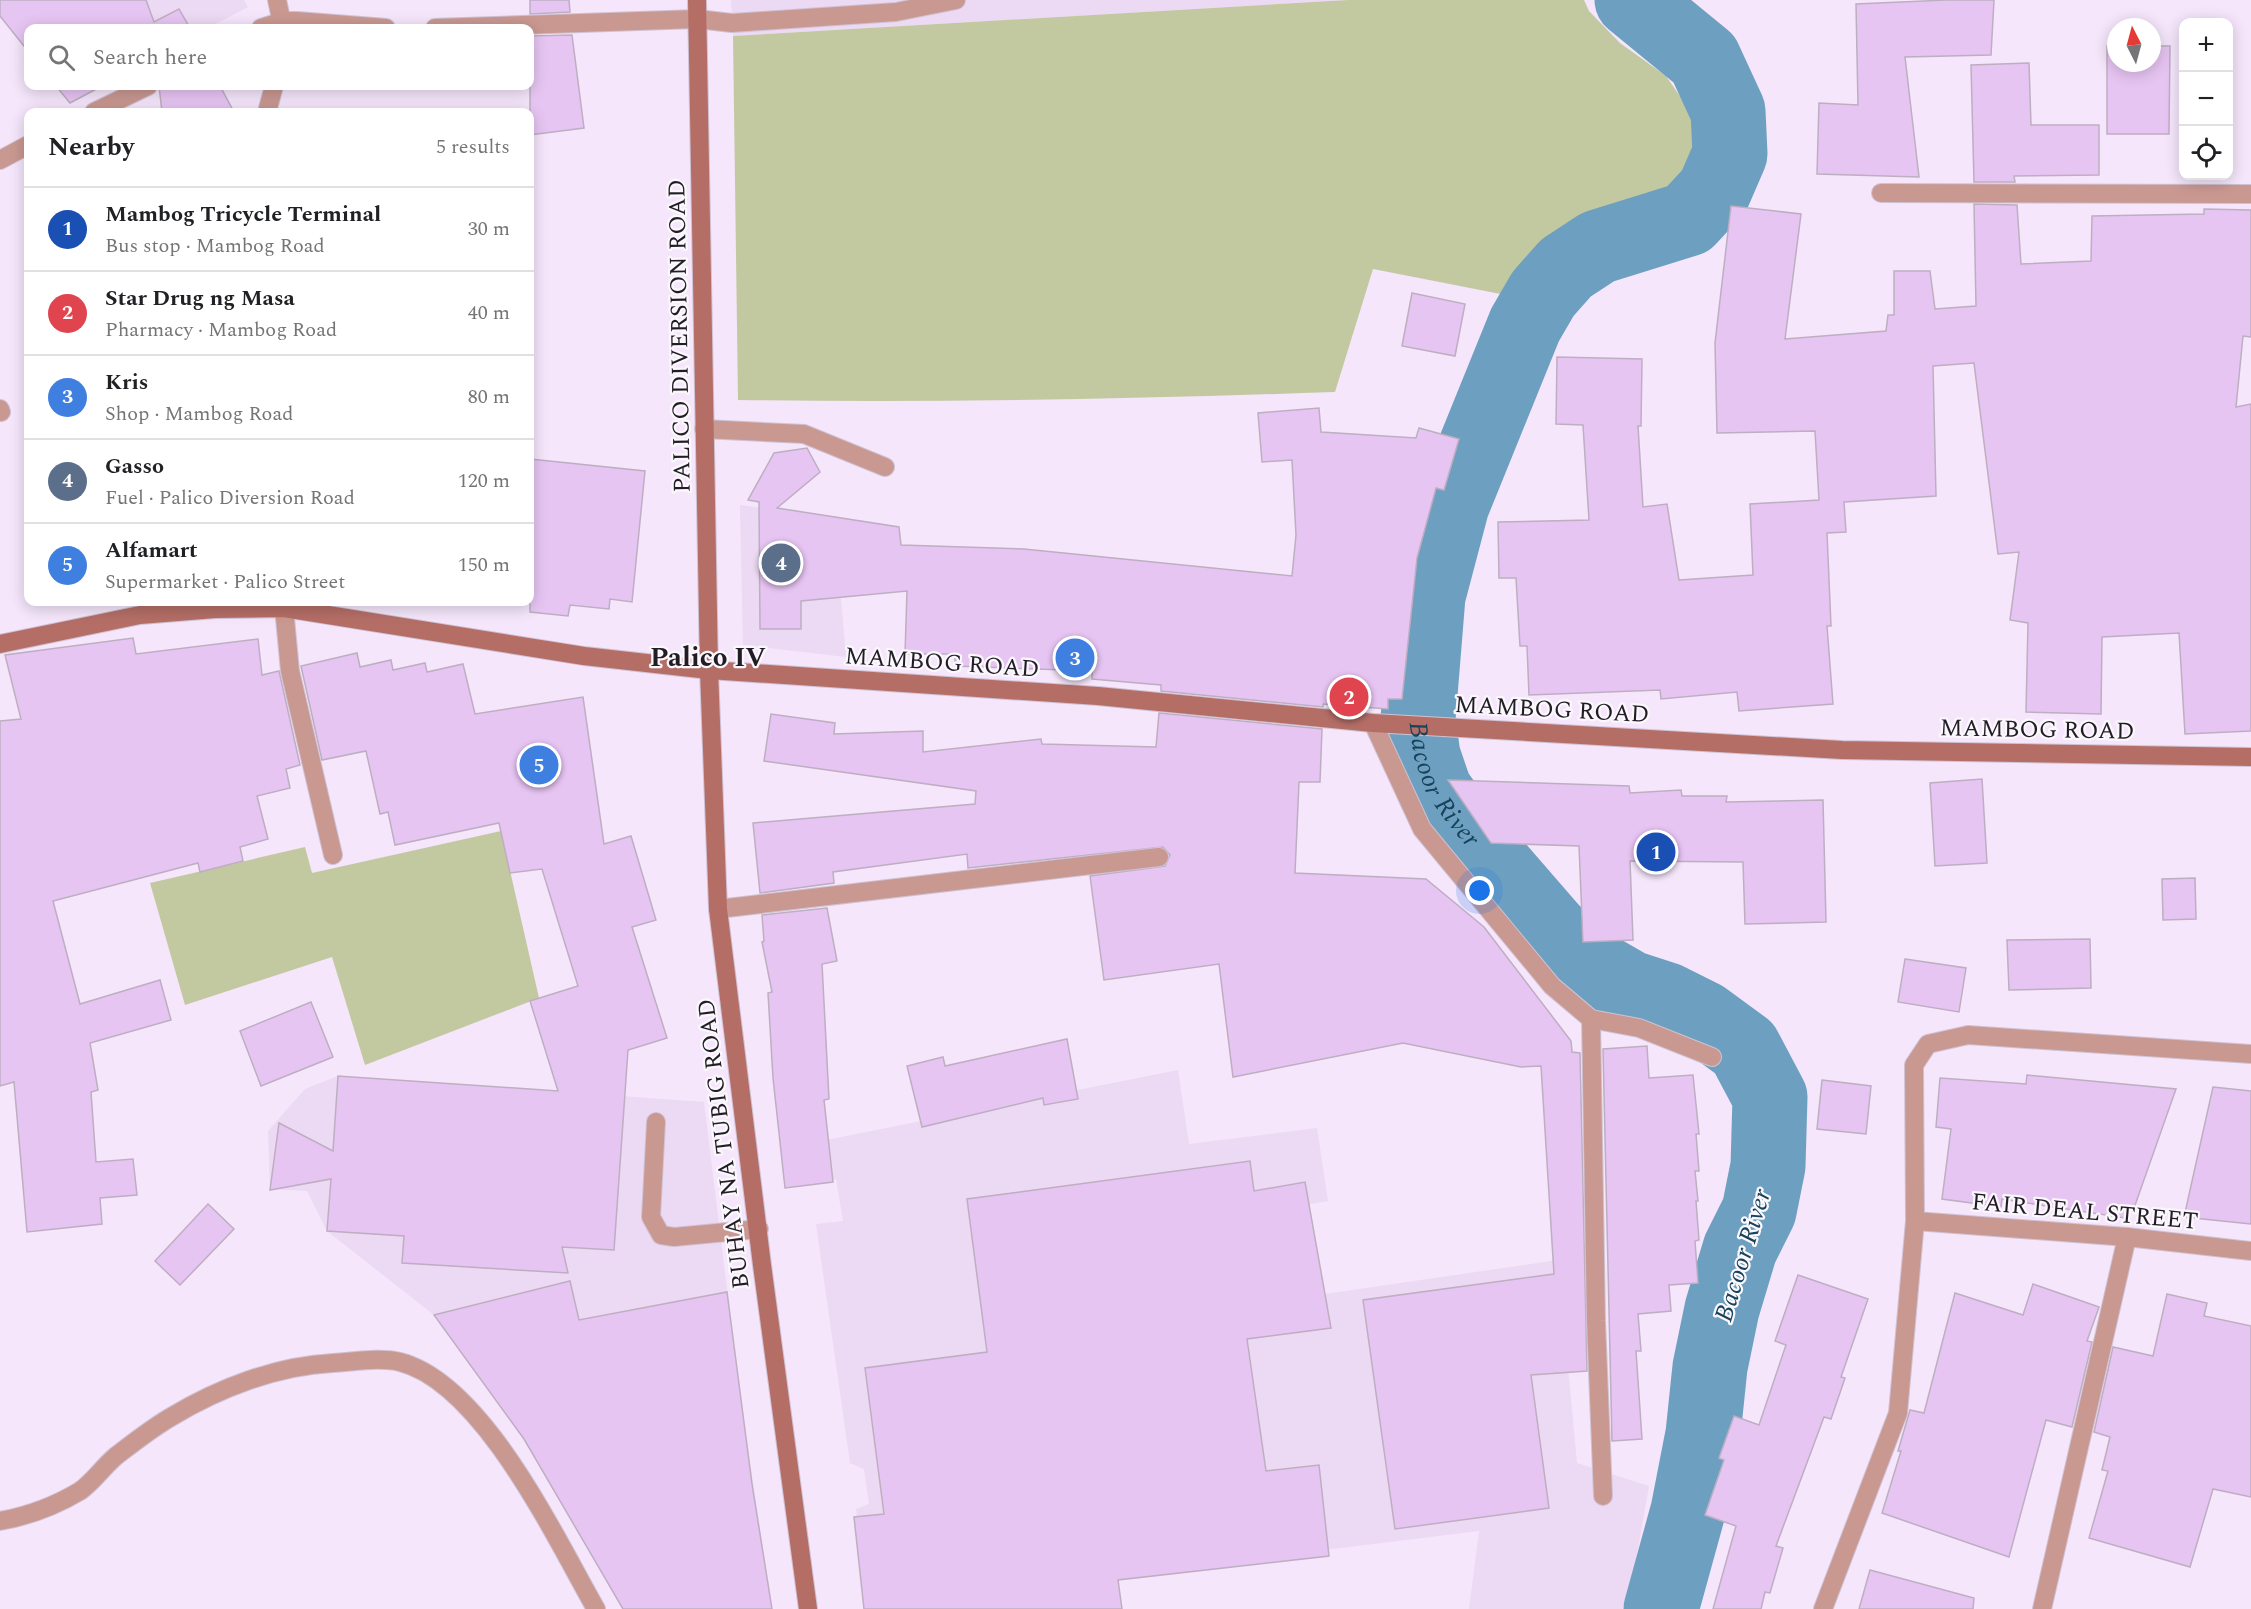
<!DOCTYPE html>
<meta charset="utf-8">
<style>
body{margin:0;font-family:Spectral,serif;background:#f6f6f6;color:#202124}
.controls{position:absolute;right:18px;top:18px;display:grid;overflow:hidden;border-radius:12px;box-shadow:0 3px 15px #0003}
.controls button{width:54px;height:54px;display:grid;place-items:center;padding:0;border:0;border-bottom:2px solid #e0e0e0;background:#fff;color:#202124;font:30px sans-serif}
.compass{position:absolute;left:2107px;top:18px;width:54px;height:54px;border-radius:50%;background:#fff;box-shadow:0 3px 15px #0003;rotate:354deg}
.you{position:absolute;left:1480px;top:891px;width:21px;height:21px;margin:-15px;border:4px solid #fff;border-radius:50%;background:#1a73e8;box-shadow:0 0 0 9px #1a73e833}
.badge{display:grid;place-items:center;width:39px;height:39px;border-radius:50%;background:#1a73e8;color:#fff;font-size:20px;font-weight:700}
.pin{position:absolute;translate:-50% -50%;border:3px solid #fff;box-shadow:0 2px 6px #0006}
.list{margin:0;padding:0;list-style:none}
h2{display:flex;justify-content:space-between;align-items:center;height:78px;margin:0;padding:0 24px;font-size:26px}
h2 small{font-size:20px;font-weight:400;color:#757577}
.list li{display:grid;grid-template-columns:39px 1fr auto;gap:18px;align-items:center;box-sizing:border-box;height:84px;padding:0 24px;border-top:2px solid #e0e0e0}
.list b{display:block;font-size:22px;white-space:nowrap}
.list p{margin:0;font-size:20px;white-space:nowrap;color:#757577}
.list em{font-size:20px;font-style:normal;color:#757577}
.icon{flex:none;width:33px;height:33px;fill:none;stroke:currentColor;stroke-width:2;stroke-linecap:round;stroke-linejoin:round}
.map{position:relative;flex:none;width:2251px;height:1609px;overflow:hidden}
.search{position:absolute;background:#fff;box-shadow:0 3px 15px #0003;left:24px;top:24px;width:510px;height:66px;display:flex;align-items:center;gap:15px;box-sizing:border-box;padding:0 21px;border-radius:12px;color:#757577;font-size:22px}
.panel{position:absolute;background:#fff;box-shadow:0 3px 15px #0003;left:24px;top:108px;width:510px;height:498px;border-radius:12px}
.map>svg:first-child{display:block}
</style>
<div class="map">
<svg width="2251" height="1609" viewBox="0 0 2251 1609">
<rect width="100%" height="100%" fill="#f5e6fb"/>
<g fill="#ecd9f3">
<polygon points="0,0 244,0 248,7 208,28 28,28 28,51 0,16"/>
<polygon points="731,0 1348,0 733,36"/>
<polygon points="740,505 834,518 846,657 743,645"/>
<polygon points="1178,1070 1189,1144 1317,1128 1328,1201 1305,1205 1318,1295 1558,1260 1577,1463 1649,1486 1631,1588 1622,1609 1469,1609 1479,1531 869,1606 856,1509 869,1504 864,1469 850,1463 816,1224 843,1221 836,1179 812,1180 806,1144"/>
<polygon points="338,1076 704,1102 740,1395 772,1609 623,1609 524,1439 434,1315 327,1231 307,1191 270,1189 268,1131 305,1089"/>
</g>
<g fill="#c2c9a0">
<path d="M 1348,0 L 1584,0 L 1589,11 L 1620,43 L 1666,76 L 1695,118 L 1700,146 L 1698,178 L 1674,201 L 1596,227 L 1556,251 L 1521,298 L 1373,269 L 1335,392 C 1136,399 937,403 738,400 L 733,36 Z"/>
<polygon points="501,831 539,998 365,1065 332,957 185,1005 150,883 305,847 312,873"/>
</g>
<g fill="none" stroke-linecap="round" stroke-linejoin="round">
<path stroke="#6da0c0" stroke-width="75" id="s1" d="M 1632,0 L 1704,59 L 1728,111 L 1730,154 L 1714,191 L 1688,219 L 1598,247 L 1566,268 L 1543,294 L 1525,325 L 1452,505 L 1428,596 L 1418,719 L 1423,756 L 1435,791 L 1459,824 L 1551,930 L 1578,958 L 1630,988 L 1667,1000 L 1703,1018 L 1744,1048 L 1770,1097 L 1768,1166 L 1759,1211 L 1740,1249 L 1722,1309 L 1710,1367 L 1703,1434 L 1688,1511 L 1661,1609"/>
</g>
<g fill="#e7c5f3" stroke="#bdaec2" stroke-width="1.5">
<polygon points="0,0 146,0 154,22 179,9 190,28 28,28 28,51 0,16"/>
<polygon points="530,0 569,0 570,12 530,14"/>
<polygon points="1947,0 1994,0 1991,55 1905,57 1919,177 1817,174 1819,103 1858,105 1856,4"/>
<polygon points="572,35 584,128 530,135 530,36"/>
<polygon points="2107,46 2116,46 2116,63 2152,63 2152,46 2170,46 2169,134 2107,134"/>
<polygon points="2029,63 2031,125 2099,125 2099,175 2014,176 2015,182 1974,182 1971,65"/>
<polygon points="56,86 102,86 70,103"/>
<polygon points="159,86 220,86 234,112 162,112"/>
<polygon points="1974,204 2017,205 2021,264 2091,261 2092,216 2204,214 2204,209 2251,210 2251,337 2243,336 2236,407 2251,404 2251,731 2185,734 2179,633 2102,637 2101,714 2026,712 2028,623 2010,620 2019,552 1998,554 1974,363 1933,366 1936,496 1844,502 1846,532 1827,533 1831,626 1827,626 1833,704 1739,711 1737,692 1661,699 1660,690 1529,695 1527,646 1520,646 1516,578 1499,578 1498,522 1589,520 1583,425 1556,424 1557,357 1642,359 1641,426 1638,426 1643,507 1667,504 1679,580 1753,575 1750,504 1819,500 1815,431 1717,433 1715,343 1731,206 1801,214 1785,339 1886,331 1888,315 1894,315 1894,271 1930,271 1935,309 1976,306"/>
<polygon points="1412,293 1465,304 1455,356 1402,346"/>
<polygon points="1319,408 1321,432 1416,438 1419,428 1459,439 1444,490 1436,488 1417,558 1402,699 1388,699 1388,709 1323,704 1323,707 1161,691 1161,685 1092,679 1092,671 955,666 955,654 905,654 907,591 801,601 801,629 760,629 759,502 748,500 774,453 807,448 820,472 777,508 899,527 901,545 1024,549 1292,576 1296,535 1292,460 1262,462 1258,413"/>
<polygon points="530,459 645,471 632,602 610,599 609,609 570,605 568,616 530,612"/>
<polygon points="133,638 136,654 258,639 262,675 279,671 300,765 286,769 290,788 257,796 268,839 240,847 243,861 200,872 198,863 53,901 80,1004 160,980 171,1020 90,1043 98,1090 91,1092 96,1162 133,1159 137,1195 100,1198 102,1224 27,1232 14,1082 0,1086 0,721 21,719 5,655"/>
<polygon points="357,653 360,667 391,660 393,670 425,663 427,672 463,664 475,714 583,697 604,844 631,836 656,920 632,927 667,1038 628,1050 614,1250 562,1247 568,1273 402,1263 404,1236 327,1231 331,1179 270,1190 279,1123 333,1151 338,1076 558,1091 530,1001 578,986 542,869 510,873 499,823 395,845 388,812 380,814 366,751 322,760 301,666"/>
<polygon points="1159,713 1322,729 1320,782 1299,782 1295,873 1426,879 1484,927 1571,1041 1572,1052 1580,1053 1587,1371 1531,1375 1549,1508 1395,1529 1363,1300 1554,1274 1541,1066 1521,1067 1403,1043 1233,1077 1219,964 1104,980 1090,876 1165,866 1170,855 1163,847 968,868 967,854 833,872 834,883 760,893 753,823 975,804 976,791 764,761 771,714 835,723 834,734 923,731 923,752 1041,739 1042,744 1156,747"/>
<polygon points="1982,779 1987,863 1935,866 1930,783"/>
<polygon points="1448,780 1629,786 1630,793 1681,790 1682,796 1727,796 1726,802 1823,800 1826,922 1745,924 1743,862 1630,861 1633,940 1583,942 1579,846 1491,843"/>
<polygon points="2195,878 2196,919 2163,920 2162,879"/>
<polygon points="827,908 837,961 822,964 829,1099 824,1100 833,1182 785,1188 773,1078 768,993 772,992 762,942 764,941 762,915"/>
<polygon points="2090,939 2091,988 2009,990 2007,940"/>
<polygon points="1905,959 1966,968 1959,1012 1898,1002"/>
<polygon points="311,1002 333,1057 261,1086 240,1031"/>
<polygon points="1067,1039 1078,1099 1044,1105 1043,1098 922,1127 907,1066 943,1057 945,1066"/>
<polygon points="1647,1046 1649,1078 1693,1075 1699,1134 1696,1134 1699,1171 1695,1171 1698,1201 1696,1201 1699,1240 1695,1241 1698,1283 1669,1285 1671,1311 1638,1314 1641,1351 1636,1351 1642,1439 1612,1441 1603,1049"/>
<polygon points="2027,1075 2176,1089 2133,1211 2126,1210 2125,1218 2002,1199 2001,1207 1942,1199 1951,1129 1936,1127 1940,1078 2026,1084"/>
<polygon points="1822,1080 1871,1086 1866,1134 1817,1129"/>
<polygon points="2213,1087 2251,1091 2251,1224 2184,1217"/>
<polygon points="1250,1161 1254,1191 1305,1182 1331,1328 1247,1339 1266,1471 1319,1465 1329,1556 1118,1580 1122,1609 864,1609 854,1517 884,1514 865,1368 987,1352 967,1199"/>
<polygon points="208,1204 234,1229 180,1285 155,1261"/>
<polygon points="1798,1275 1868,1299 1841,1377 1845,1378 1831,1419 1824,1417 1776,1546 1783,1548 1770,1593 1765,1592 1761,1609 1713,1609 1736,1526 1705,1515 1724,1460 1719,1458 1734,1416 1759,1425 1786,1345 1775,1341"/>
<polygon points="570,1281 579,1320 727,1292 752,1484 772,1609 623,1609 524,1439 434,1315"/>
<polygon points="2033,1284 2099,1307 2087,1341 2092,1342 2072,1427 2046,1420 2009,1557 1882,1513 1901,1451 1898,1451 1910,1410 1924,1413 1955,1293 2023,1315"/>
<polygon points="2167,1294 2207,1303 2204,1316 2251,1326 2251,1497 2213,1489 2190,1567 2089,1538 2108,1471 2102,1470 2110,1437 2094,1432 2113,1347 2153,1356"/>
<polygon points="1870,1570 1974,1598 1973,1609 1859,1609"/>
</g>
<g fill="none" stroke-linecap="round" stroke-linejoin="round">
<g stroke="#cfc2d4" stroke-width="20">
<g id="lane">
<polyline points="697,19 732,23 896,12 956,0"/>
<polyline points="704,429 804,434 885,467"/>
<polyline points="718,909 1159,857"/>
<polyline points="656,1122 651,1217 661,1235 674,1237 759,1229"/>
<path d="M 0,1521 C 28,1516 55,1506 80,1491 C 93,1482 103,1467 116,1456 C 133,1443 152,1428 171,1417 C 219,1388 276,1366 333,1363 C 354,1362 379,1357 400,1362 C 483,1383 556,1539 596,1609"/>
</g>
</g>
<g stroke="#cfc2d4" stroke-width="20">
<g id="street">
<polyline points="277,0 283,28"/>
<polyline points="261,28 283,21 297,21 386,28"/>
<polyline points="435,28 697,19"/>
<polyline points="94,112 148,86"/>
<polyline points="267,112 274,86"/>
<polyline points="0,160 28,145"/>
<polyline points="1881,193 2251,194"/>
<polyline points="0,409 1,412"/>
<polyline points="284,608 290,671 333,855"/>
<polyline points="1373,723 1422,829 1552,986 1591,1019 1639,1028 1712,1057"/>
<polyline points="1591,1019 1596,1321 1603,1496"/>
<polyline points="1915,1221 2127,1237 2251,1251"/>
<polyline points="1823,1609 1898,1413 1915,1221 1914,1065 1928,1044 1968,1035 2251,1054"/>
<polyline points="2042,1609 2127,1237"/>
</g>
</g>
<g stroke="#cfc2d4" stroke-width="20">
<g id="secondary">
<polyline points="697,0 709,670 718,909 762,1265 808,1609"/>
<polyline points="0,644 140,615 215,609 284,608 584,656 709,670 1098,696 1373,723 1842,750 2251,757"/>
</g>
</g>
<use href="#lane" stroke="#c99891" stroke-width="18"/>
<use href="#street" stroke="#c99891" stroke-width="18"/>
<use href="#secondary" stroke="#b46e66" stroke-width="18"/>
</g>
<g text-anchor="middle" stroke-width="4.5" stroke-linejoin="round" paint-order="stroke">
<g font-size="24" fill="#221d24" stroke="#fbf8fd">
<text transform="translate(679 336) rotate(-91)" y="8">PALICO DIVERSION ROAD</text>
<text transform="translate(942 662) rotate(4)" y="8">MAMBOG ROAD</text>
<text transform="translate(1552 709) rotate(3)" y="8">MAMBOG ROAD</text>
<text transform="translate(2037 729) rotate(1)" y="8">MAMBOG ROAD</text>
<text transform="translate(723 1144) rotate(-97)" y="8">BUHAY NA TUBIG ROAD</text>
<text transform="translate(2085 1211) rotate(5)" y="8">FAIR DEAL STREET</text>
</g>
<g font-size="26" font-style="italic" fill="#174259" stroke="#fbf8fd">
<text dy="9" stroke="none"><textPath href="#s1" startOffset="958">Bacoor River</textPath></text>
<text transform="translate(1742 1255) rotate(-73)" y="9">Bacoor River</text>
</g>
<g font-size="27" font-weight="bold" fill="#221d24" stroke="#fbf8fd">
<text x="708" y="666">Palico IV</text>
</g>
</g>
</svg>
<div class="controls">
<button>+</button>
<button>−</button>
<button><svg class="icon" aria-label="locate" viewBox="0 0 24 24"><circle cx="12" cy="12" r="6"/><path d="M12 2v4M12 18v4M2 12h4M18 12h4"/></svg></button>
</div>
<svg class="compass" viewBox="-18 -18 36 36"><path d="M0-13l5 13h-10z" fill="#e53935"/><path d="M0 13l5-13h-10z" fill="#757577"/></svg>
<div class="you"></div>
<div class="pin badge" style="left:1656px;top:852px;background:#1a4fb4">1</div>
<div class="pin badge" style="left:1349px;top:697px;background:#e0444e">2</div>
<div class="pin badge" style="left:1075px;top:658px;background:#3f7fe0">3</div>
<div class="pin badge" style="left:781px;top:563px;background:#5c6f8a">4</div>
<div class="pin badge" style="left:539px;top:765px;background:#3f7fe0">5</div>
<div class="search"><svg class="icon" aria-label="search" viewBox="0 0 24 24"><circle cx="10" cy="10" r="6"/><path d="M15 15l6 6"/></svg>Search here</div>
<section class="panel">
<h2>Nearby<small>5 results</small></h2>
<ul class="list">
<li><span class="badge" style="background:#1a4fb4">1</span><div><b>Mambog Tricycle Terminal</b><p>Bus stop · Mambog Road</p></div><em>30 m</em></li>
<li><span class="badge" style="background:#e0444e">2</span><div><b>Star Drug ng Masa</b><p>Pharmacy · Mambog Road</p></div><em>40 m</em></li>
<li><span class="badge" style="background:#3f7fe0">3</span><div><b>Kris</b><p>Shop · Mambog Road</p></div><em>80 m</em></li>
<li><span class="badge" style="background:#5c6f8a">4</span><div><b>Gasso</b><p>Fuel · Palico Diversion Road</p></div><em>120 m</em></li>
<li><span class="badge" style="background:#3f7fe0">5</span><div><b>Alfamart</b><p>Supermarket · Palico Street</p></div><em>150 m</em></li>
</ul>
</section>
</div>
